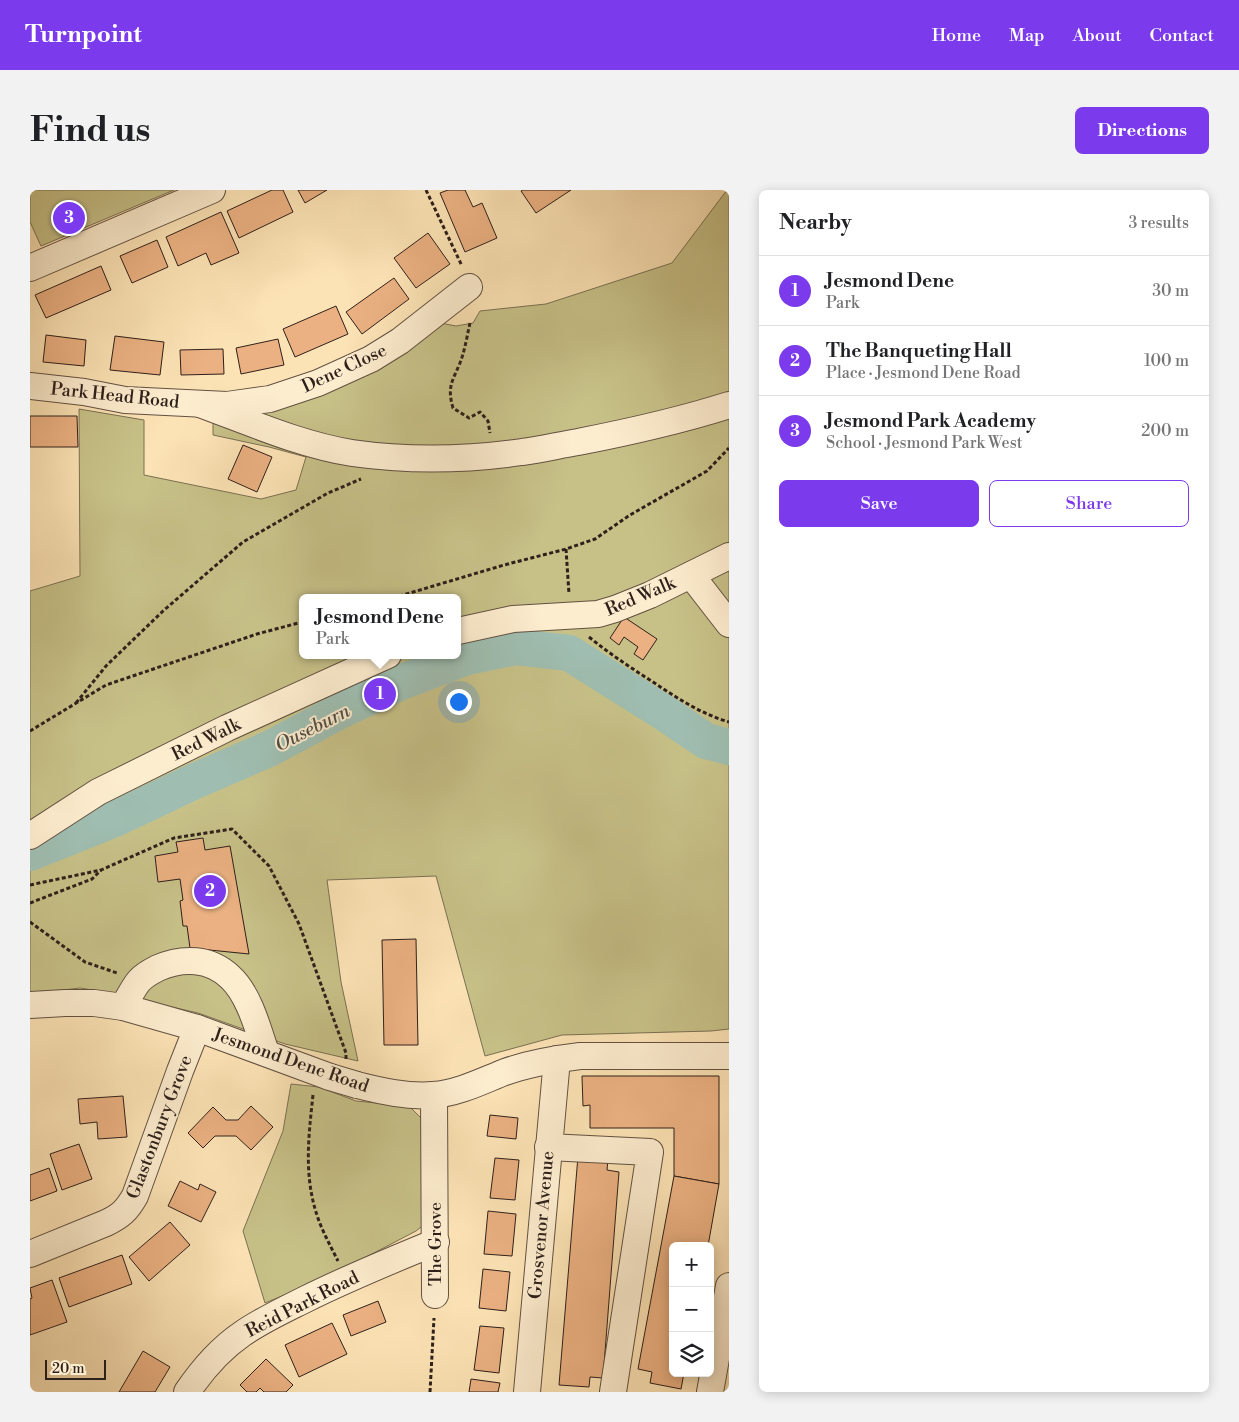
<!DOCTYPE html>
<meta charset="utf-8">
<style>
body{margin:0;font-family:"Libre Bodoni",serif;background:#f2f2f2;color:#202124}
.controls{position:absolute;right:15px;bottom:15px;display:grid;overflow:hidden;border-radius:8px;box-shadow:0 2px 12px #0003}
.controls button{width:45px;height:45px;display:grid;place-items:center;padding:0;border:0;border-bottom:1px solid #e0e0e0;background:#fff;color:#202124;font:25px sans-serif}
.scale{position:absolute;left:15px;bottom:12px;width:61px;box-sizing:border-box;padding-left:5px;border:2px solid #2e201b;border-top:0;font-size:14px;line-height:18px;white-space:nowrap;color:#2e201b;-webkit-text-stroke:4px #fdedcf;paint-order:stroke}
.you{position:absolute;left:428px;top:511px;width:18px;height:18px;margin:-12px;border:4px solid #fff;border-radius:50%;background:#1a73e8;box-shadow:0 0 0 8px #1a73e833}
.badge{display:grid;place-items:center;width:32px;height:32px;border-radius:50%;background:#7c3aed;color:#fff;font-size:16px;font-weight:700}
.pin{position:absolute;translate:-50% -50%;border:2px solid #fff;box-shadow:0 1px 5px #0006}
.popup{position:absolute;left:269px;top:404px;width:162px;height:65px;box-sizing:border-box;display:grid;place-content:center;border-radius:8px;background:#fff;filter:drop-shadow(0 1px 4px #0005);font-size:16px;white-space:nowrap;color:#757577}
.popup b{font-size:19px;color:#202124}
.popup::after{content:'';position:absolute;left:50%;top:100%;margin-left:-10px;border:10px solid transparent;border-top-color:#fff}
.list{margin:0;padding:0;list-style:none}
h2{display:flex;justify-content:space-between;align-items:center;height:65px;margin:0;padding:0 20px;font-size:21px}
h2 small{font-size:16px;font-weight:400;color:#757577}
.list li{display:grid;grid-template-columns:32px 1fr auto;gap:15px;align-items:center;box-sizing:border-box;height:70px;padding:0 20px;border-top:1px solid #e0e0e0}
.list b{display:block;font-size:19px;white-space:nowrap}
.list p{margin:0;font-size:16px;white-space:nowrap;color:#757577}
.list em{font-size:16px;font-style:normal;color:#757577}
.actions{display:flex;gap:10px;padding:15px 20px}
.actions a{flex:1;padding:11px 0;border:1px solid #7c3aed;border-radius:8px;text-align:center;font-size:18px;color:#7c3aed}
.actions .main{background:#7c3aed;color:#fff}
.icon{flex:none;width:28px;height:28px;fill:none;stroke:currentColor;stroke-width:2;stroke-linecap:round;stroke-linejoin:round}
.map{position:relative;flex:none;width:699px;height:1202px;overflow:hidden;border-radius:8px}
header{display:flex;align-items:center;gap:30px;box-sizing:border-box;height:70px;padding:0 25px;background:#7c3aed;color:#fff}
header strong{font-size:24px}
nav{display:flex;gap:28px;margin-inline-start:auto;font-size:18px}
.intro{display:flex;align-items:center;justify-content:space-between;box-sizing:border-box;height:120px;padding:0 30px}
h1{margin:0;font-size:35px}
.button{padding:12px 22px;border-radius:8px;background:#7c3aed;color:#fff;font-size:18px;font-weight:700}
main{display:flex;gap:30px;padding:0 30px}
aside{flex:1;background:#fff;border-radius:8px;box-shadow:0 2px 12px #0003}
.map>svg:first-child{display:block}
</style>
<header>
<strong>Turnpoint</strong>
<nav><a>Home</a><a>Map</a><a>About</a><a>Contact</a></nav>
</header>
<div class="intro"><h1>Find us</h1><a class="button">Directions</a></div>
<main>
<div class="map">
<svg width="699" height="1202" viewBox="0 0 699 1202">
<rect width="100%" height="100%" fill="#fce3b5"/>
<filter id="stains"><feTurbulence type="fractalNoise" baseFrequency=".004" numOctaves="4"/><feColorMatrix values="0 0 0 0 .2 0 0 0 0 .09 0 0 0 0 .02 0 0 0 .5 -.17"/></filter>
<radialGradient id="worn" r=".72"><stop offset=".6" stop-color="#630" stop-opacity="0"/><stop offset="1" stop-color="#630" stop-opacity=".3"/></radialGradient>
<g fill="#c7c188" stroke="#7a7052" fill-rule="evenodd">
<polygon points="0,0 144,0 11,56 0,32"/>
<path d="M 697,0 L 699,0 L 699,839 L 681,841 L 532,845 L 455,866 L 406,686 L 297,690 L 311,792 L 328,871 L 255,854 L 168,823 L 81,803 L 50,798 L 0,804 L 0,401 L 50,386 L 49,219 L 114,230 L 114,285 L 231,309 L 266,300 L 276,267 L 239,257 L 183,245 L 183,229 L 410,133 L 426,136 L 443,133 L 450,121 L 516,114 L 642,73 ZM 272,408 L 428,408 L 428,465 L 272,465 Z"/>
<polygon points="261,894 289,897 326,911 379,916 394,931 400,1030 386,1041 296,1088 235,1113 213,1041 253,941"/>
</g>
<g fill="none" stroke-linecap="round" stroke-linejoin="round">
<polyline stroke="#9fbeb1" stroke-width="36" points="0,663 85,629 165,591 241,558 308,522 369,493 437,467 486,457 539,463 636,524 676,551 699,557"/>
</g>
<g fill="#ebb182" stroke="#2e201b">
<polygon points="242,0 253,0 263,22 209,48 197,21"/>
<polygon points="268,0 297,0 275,13"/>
<polygon points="418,0 435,0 443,17 452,13 467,48 435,62 410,3"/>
<polygon points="493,0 541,0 506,23 491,1"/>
<polygon points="191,22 209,63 181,75 176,63 148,76 136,47"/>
<polygon points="398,43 420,74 386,98 364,68"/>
<polygon points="127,50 138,77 102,93 90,66"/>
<polygon points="71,76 81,100 16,128 5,105"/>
<polygon points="364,88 379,109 332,144 316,122"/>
<polygon points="306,116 318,144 265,167 253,139"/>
<polygon points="16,145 56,150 54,176 13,172"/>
<polygon points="85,146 134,152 130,185 80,180"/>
<polygon points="248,149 254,175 211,184 206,158"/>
<polygon points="193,159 194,184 151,185 150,160"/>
<polygon points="0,226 47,226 48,257 0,257"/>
<polygon points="213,255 242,267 227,302 198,289"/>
<polygon points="594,427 627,449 613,470 604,464 608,457 594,447 589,455 580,448"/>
<polygon points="173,648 175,660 200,656 219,764 160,758 157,736 153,736 150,711 153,710 150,689 128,692 125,666 148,662 146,652"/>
<polygon points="386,749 388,855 354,855 352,750"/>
<polygon points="552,886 689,886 689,994 644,986 644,938 560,938 560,915 553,916"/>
<polygon points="93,906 97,947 68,949 67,932 50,934 48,909"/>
<polygon points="221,916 243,937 221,960 206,946 185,946 173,958 158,943 183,917 196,930 208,930"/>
<polygon points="460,925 488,928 486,949 457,946"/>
<polygon points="49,954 62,989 32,1000 20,964"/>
<polygon points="548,966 578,969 577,980 589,982 573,1188 560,1187 559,1197 529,1195"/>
<polygon points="465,968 489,970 485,1010 460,1008"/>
<polygon points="19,978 27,1001 0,1011 0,985"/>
<polygon points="644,986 689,994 678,1056 643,1056 643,1183 654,1183 651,1199 620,1193 622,1182 608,1179"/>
<polygon points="150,991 168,1000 170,994 186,1002 171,1032 138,1016"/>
<polygon points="458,1021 486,1024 482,1066 454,1064"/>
<polygon points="140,1032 160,1055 119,1091 99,1067"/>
<polygon points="92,1065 102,1094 39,1117 29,1088"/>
<polygon points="453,1079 480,1082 476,1121 449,1118"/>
<polygon points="22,1090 37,1132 0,1145 0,1109 2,1108 0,1098"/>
<polygon points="348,1111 356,1132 321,1146 313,1125"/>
<polygon points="302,1133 317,1164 269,1187 255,1155"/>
<polygon points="450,1136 474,1138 469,1183 444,1180"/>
<polygon points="113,1161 140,1177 125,1202 89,1202"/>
<polygon points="236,1169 263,1195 256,1202 234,1202 230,1198 226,1202 217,1202 210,1195"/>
<polygon points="441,1189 470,1193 468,1202 439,1202"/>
</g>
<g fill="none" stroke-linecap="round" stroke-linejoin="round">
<g stroke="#625142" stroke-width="28">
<g id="minor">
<polyline points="0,78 182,0"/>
<polyline points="0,196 54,202 95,210 197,215 240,209 288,193 341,169 370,151 439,97"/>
<path d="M 170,214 C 219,232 271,255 322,263 C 378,271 436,270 492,262 C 511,260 529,255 548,252 C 599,242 649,231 699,215"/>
<polyline points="661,385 699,434"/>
<polyline points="428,441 483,429 568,424 585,419 620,405 699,366"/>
<polyline points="0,646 68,602 197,538 358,465"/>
<polyline points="0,815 35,813 64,813 93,817 167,838 300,887"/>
<path d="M 93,817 C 98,809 103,798 109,791 C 114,785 122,781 128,778 C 153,767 180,768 200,787 C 219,804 228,839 236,863"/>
<path d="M 327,895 C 351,901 377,907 403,905 C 429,903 452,891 475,882 C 500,873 525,869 550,866 L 699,866"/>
<polyline points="404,905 405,1105"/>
<polyline points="518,957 620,962 583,1202"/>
<path d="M 0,1064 L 76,1033 C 91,1026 97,1020 105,1006 L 150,881 L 167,838"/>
<path d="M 157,1202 C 172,1180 190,1159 212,1144 C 232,1130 254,1120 276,1109 C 318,1088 362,1070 406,1052"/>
<polyline points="497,1202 527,869"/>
<polyline points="680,1202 699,1096"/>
</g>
</g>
<g stroke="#2e201b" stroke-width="3" stroke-dasharray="4 2.5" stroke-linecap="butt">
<polyline points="396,0 432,76"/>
<path d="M 440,133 C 437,146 435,160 430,173 C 422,192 417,197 423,218 L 439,228 L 450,222 L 458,231 L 460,243"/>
<polyline points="536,359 539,404"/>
<polyline points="363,408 474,375 536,359 565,349 600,325 677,281 699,258"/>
<path d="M 559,447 C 580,464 601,478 623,492 C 647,508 671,524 699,532"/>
<polyline points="46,513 76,476 133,421 213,352 298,303 331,289"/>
<polyline points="0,541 76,495 227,444 272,432"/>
<polyline points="0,695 71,680 144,648 202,639 239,676 269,734 316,863 316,869"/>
<polyline points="0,713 62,689 71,680"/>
<polyline points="0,732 55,772 87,783"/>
<path d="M 283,905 C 278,951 273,992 291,1036 C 296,1048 302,1059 308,1071"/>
<polyline points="400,1202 404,1128"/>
</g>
<use href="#minor" stroke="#fdedcf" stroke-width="26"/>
<g stroke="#625142" stroke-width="28" stroke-linecap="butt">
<polyline id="minor-bridge" points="300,887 327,895"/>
</g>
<use href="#minor-bridge" stroke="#fdedcf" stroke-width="26"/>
</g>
<g text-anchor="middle" stroke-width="4" stroke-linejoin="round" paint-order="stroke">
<g font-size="18" fill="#2e201b" stroke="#fdedcf">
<text transform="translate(314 178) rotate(-25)" y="6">Dene Close</text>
<text transform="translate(85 205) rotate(6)" y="6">Park Head Road</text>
<text transform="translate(610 406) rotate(-23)" y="6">Red Walk</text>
<text transform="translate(176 549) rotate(-26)" y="6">Red Walk</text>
<text transform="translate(261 870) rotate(19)" y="6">Jesmond Dene Road</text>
<text transform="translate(129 937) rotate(-69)" y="6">Glastonbury Grove</text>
<text transform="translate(511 1035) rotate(-85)" y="6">Grosvenor Avenue</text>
<text transform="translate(405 1054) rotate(-90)" y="6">The Grove</text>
<text transform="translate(272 1114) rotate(-27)" y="6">Reid Park Road</text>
</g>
<g font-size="19" font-style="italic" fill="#504f48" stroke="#fdedcf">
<text transform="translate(282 537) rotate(-27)" y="7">Ouseburn</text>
</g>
</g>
<rect width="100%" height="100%" filter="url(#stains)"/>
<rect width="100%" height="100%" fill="url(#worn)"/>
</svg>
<div class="controls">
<button>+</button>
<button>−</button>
<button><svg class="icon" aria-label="layers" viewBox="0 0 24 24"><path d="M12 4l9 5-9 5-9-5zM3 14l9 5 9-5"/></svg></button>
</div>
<div class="scale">20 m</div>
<div class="you"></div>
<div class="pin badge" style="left:350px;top:504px">1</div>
<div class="popup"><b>Jesmond Dene</b>Park</div>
<div class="pin badge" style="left:180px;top:701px">2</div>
<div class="pin badge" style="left:39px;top:28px">3</div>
</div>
<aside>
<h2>Nearby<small>3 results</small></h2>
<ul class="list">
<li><span class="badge">1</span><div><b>Jesmond Dene</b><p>Park</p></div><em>30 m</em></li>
<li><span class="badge">2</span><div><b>The Banqueting Hall</b><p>Place · Jesmond Dene Road</p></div><em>100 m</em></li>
<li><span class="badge">3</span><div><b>Jesmond Park Academy</b><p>School · Jesmond Park West</p></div><em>200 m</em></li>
</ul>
<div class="actions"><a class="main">Save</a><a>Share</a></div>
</aside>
</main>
